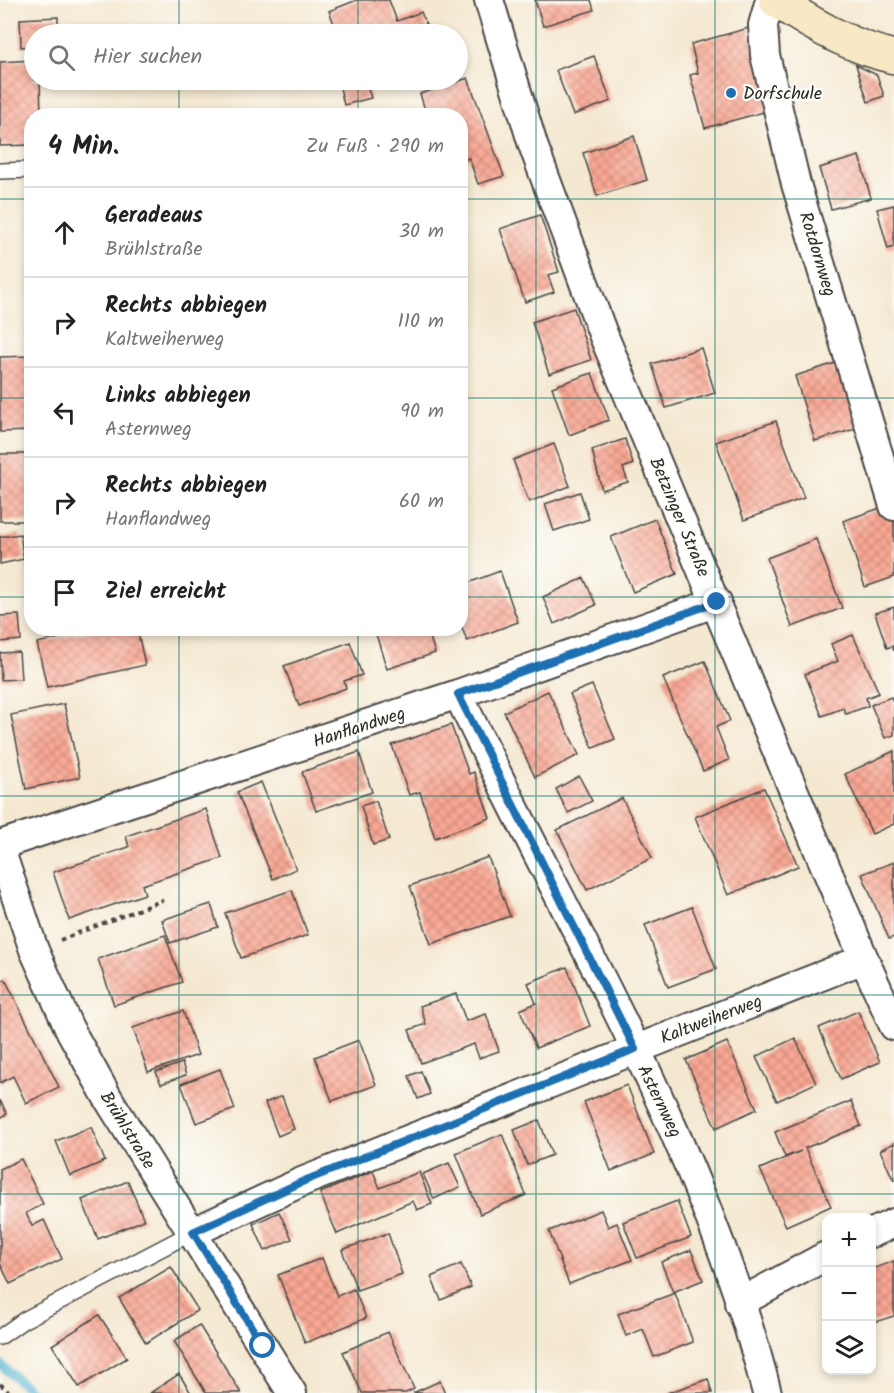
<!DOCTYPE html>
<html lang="de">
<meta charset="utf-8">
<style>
body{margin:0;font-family:Kalam,sans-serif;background:#f6f6f6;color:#222}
.controls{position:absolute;right:18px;bottom:18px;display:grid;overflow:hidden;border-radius:12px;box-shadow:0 3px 9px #0003}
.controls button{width:54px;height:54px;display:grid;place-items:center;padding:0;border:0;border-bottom:2px solid #e0e0e0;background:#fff;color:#222;font:30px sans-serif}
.stop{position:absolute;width:18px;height:18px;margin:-14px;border:4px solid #1f6fb2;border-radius:50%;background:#fff}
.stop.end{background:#1f6fb2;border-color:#fff;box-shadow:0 2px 6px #0008}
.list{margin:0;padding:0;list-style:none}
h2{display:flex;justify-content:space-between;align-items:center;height:78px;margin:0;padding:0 24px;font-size:26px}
h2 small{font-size:20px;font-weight:400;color:#767676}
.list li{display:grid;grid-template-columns:39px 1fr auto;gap:18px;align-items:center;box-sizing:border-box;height:90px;padding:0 24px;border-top:2px solid #e0e0e0}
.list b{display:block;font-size:22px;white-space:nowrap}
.list p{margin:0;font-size:20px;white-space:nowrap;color:#767676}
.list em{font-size:20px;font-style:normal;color:#767676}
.icon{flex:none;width:33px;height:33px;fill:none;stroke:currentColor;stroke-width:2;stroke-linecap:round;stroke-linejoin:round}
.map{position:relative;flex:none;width:894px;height:1393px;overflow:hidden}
.search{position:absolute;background:#fff;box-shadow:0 3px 9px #0003;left:24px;top:24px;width:444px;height:66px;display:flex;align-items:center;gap:15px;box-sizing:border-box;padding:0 21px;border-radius:33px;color:#767676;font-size:22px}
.panel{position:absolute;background:#fff;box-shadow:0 3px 9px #0003;left:24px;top:108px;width:444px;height:528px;border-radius:24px}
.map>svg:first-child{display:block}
</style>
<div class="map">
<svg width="894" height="1393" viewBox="0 0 894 1393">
<defs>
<pattern id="building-cross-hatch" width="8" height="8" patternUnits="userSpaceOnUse" patternTransform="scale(1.5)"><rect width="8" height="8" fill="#faa894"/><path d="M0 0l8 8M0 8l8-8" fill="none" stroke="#cb8979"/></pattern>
</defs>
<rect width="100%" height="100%" fill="#fdfcf7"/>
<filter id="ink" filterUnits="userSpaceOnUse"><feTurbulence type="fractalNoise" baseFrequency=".0167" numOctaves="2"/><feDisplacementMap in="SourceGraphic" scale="12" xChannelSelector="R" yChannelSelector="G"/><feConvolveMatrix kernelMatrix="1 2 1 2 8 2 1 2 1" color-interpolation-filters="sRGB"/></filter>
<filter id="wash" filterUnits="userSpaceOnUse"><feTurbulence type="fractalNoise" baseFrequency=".008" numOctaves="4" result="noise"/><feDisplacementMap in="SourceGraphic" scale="24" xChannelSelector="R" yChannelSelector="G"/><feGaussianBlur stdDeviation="1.35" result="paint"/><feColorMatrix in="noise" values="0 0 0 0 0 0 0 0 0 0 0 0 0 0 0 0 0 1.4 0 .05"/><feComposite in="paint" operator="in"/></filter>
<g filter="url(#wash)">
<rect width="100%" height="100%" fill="#f4e8d1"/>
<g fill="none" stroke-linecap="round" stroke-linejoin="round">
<polyline stroke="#55b6d3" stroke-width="9" points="1,1365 33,1393"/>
</g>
<g id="blocks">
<g fill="url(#building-cross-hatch)">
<polygon points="357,0 389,0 397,21 421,12 430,34 338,34 329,11"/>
<polygon points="535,0 591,0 594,10 543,26"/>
<polygon points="58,17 58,34 34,34 34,46 21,47 20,19"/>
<polygon points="749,28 771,110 705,128 690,75 698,73 691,44"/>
<polygon points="594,56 611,101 573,115 556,70"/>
<polygon points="34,60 34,80 40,80 41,116 32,116 32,145 0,146 0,62"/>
<polygon points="856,65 877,75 884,96 868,102"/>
<polygon points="468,78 504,176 478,184 469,158 460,161 460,116 427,116 420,94"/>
<polygon points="353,80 365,80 371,98 344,105 339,83"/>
<polygon points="634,136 647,180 597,196 583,153"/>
<polygon points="859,156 871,198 831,209 819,168"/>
<polygon points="894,205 894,247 888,249 877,209"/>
<polygon points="540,215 559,272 548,275 554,292 525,302 500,229"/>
<polygon points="574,308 591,360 549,374 532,322"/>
<polygon points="701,348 715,393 666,408 652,364"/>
<polygon points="32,356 32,431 0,432 0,357"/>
<polygon points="845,360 865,426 815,441 795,376"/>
<polygon points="592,373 609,420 569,435 552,387"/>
<polygon points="776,421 804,498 744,520 716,442"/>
<polygon points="625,439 633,464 623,468 628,482 602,490 592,450"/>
<polygon points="554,444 570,486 529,502 513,460"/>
<rect x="0" y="454" width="32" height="67"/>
<polygon points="580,492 589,519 554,531 545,504"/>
<polygon points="889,505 894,521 894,577 865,587 843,521"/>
<polygon points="655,519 677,574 633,592 611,537"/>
<polygon points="20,534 24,559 0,564 0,537"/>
<polygon points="816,539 842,608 792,627 767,558"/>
<polygon points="32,549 32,578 30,578 25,550"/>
<polygon points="500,571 518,622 467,641 460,622 460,586"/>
<polygon points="584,578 596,605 554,624 543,597"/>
<polygon points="894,607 894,651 892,646 887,648 875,613"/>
<polygon points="19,615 21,640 0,642 0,616"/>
<polygon points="104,628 137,628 145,665 47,687 37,643"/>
<polygon points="374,628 427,628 435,653 387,669"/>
<polygon points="853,635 879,693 866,698 868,706 846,714 843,708 822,716 805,674 838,661 831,644"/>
<polygon points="350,642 362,675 344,681 346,688 299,706 284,666"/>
<polygon points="19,652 21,679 1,680 0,653"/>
<polygon points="705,661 730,721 716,727 729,760 703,771 663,678"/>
<polygon points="592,685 615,739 593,748 570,694"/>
<polygon points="548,691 579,755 535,777 504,712"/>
<polygon points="891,697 894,704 894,735 885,738 871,705"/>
<polygon points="64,704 80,777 26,789 11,715"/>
<polygon points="451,725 469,774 474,772 490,818 435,838 420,792 409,795 392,745"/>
<polygon points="894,751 894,824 872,834 845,774"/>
<polygon points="359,752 372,792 316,811 302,772"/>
<polygon points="579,776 592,801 568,813 556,789"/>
<polygon points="261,782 296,869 273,879 237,792"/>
<polygon points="764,788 798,866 728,895 695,817"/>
<polygon points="622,798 652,858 587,890 557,830"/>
<polygon points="376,801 389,840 373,845 361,806"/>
<polygon points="206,809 222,858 142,885 145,894 69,920 53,872 129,847 126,836"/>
<polygon points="488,857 510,916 431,944 410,886"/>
<polygon points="894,862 894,937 889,939 862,874"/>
<polygon points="292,890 308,935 241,958 225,913"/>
<polygon points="211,904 218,927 170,943 162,920"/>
<polygon points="692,907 716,969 668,987 645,925"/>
<polygon points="165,935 182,982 114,1005 98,959"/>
<polygon points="567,967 590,1026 536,1048 520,1010 536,1003 528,983"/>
<polygon points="5,979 59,1087 26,1103 13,1076 0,1083 0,982"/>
<polygon points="456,994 466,1021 486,1014 499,1051 479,1058 474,1044 421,1063 409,1030 426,1024 420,1006"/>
<polygon points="183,1011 198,1055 148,1072 133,1028"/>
<polygon points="858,1011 880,1062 841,1079 819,1028"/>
<polygon points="795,1038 816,1083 777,1101 756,1057"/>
<polygon points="359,1040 376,1085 332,1101 315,1057"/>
<polygon points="727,1042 757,1109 716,1128 686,1060"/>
<polygon points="182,1063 186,1075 161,1084 156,1072"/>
<polygon points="220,1069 235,1109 196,1123 181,1084"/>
<polygon points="421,1071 430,1094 418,1099 409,1076"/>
<polygon points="627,1085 654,1154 611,1171 584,1102"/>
<polygon points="282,1096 294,1129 278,1136 265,1103"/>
<polygon points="0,1100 7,1114 0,1118"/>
<polygon points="851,1101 861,1126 805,1148 831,1206 786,1226 760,1169 801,1151 785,1157 775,1132"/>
<polygon points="539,1120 552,1155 527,1165 514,1130"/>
<polygon points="91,1127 105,1161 70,1176 56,1141"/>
<polygon points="502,1134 526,1195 480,1214 456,1153"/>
<polygon points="894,1143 894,1181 880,1150"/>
<polygon points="21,1159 43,1204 26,1213 32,1226 44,1220 62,1259 10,1284 0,1263 0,1169"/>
<polygon points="449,1163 460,1187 434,1199 423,1174"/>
<polygon points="373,1171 380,1188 419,1172 432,1204 417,1210 413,1201 337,1234 320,1193"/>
<polygon points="128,1181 144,1220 98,1239 82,1200"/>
<polygon points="677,1201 691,1237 637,1258 623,1222"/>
<polygon points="601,1210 608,1227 617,1223 632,1260 569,1284 549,1231"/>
<polygon points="279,1212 292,1239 265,1251 253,1224"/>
<polygon points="388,1233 402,1274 357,1290 342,1250"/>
<polygon points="691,1250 703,1280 673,1292 661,1262"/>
<polygon points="322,1258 337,1296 354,1289 366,1318 305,1343 278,1275"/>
<polygon points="894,1261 894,1316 872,1323 872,1269"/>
<polygon points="461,1264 471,1287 441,1300 431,1277"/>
<polygon points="171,1267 198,1310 146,1343 119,1298"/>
<polygon points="675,1293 693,1342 654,1357 643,1329 626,1336 618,1314"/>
<polygon points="99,1315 127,1358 79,1387 52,1345"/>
<polygon points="199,1325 241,1393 206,1393 174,1341"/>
<polygon points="388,1332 414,1389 406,1393 362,1393 343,1352"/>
<polygon points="179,1374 191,1393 150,1393"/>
<polygon points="708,1379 712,1393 667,1393"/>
<polygon points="440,1381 445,1393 413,1393"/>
</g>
</g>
</g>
<g filter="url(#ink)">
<use href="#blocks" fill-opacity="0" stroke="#494744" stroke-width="1.5"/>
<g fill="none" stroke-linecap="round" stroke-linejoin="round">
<g stroke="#494744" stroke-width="18">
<g id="lane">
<polyline points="0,171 32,170"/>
<polyline points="0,1337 24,1320 193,1232"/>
</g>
</g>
<g stroke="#494744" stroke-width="32">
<g id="street">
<polyline points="489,0 533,145 603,334 864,959 894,1026"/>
<polyline points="770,0 763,25 765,55 796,184 894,506"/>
<path d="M 458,694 C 567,924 704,1144 767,1393"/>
<polyline points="0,845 458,694 717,602"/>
<polyline points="0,849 34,950 69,1028 109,1100 292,1393"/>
<polyline points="193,1232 304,1181 864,959"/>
<polyline points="872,1233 894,1223"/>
<polyline points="739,1303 826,1256"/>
</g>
</g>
<g stroke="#494744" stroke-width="36">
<path id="secondary" d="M 776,0 C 812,25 851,47 894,57"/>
</g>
<g stroke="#494744" stroke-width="4" stroke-dasharray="4.5 4.5" stroke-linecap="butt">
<polyline points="60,940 163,900"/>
<polyline points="0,1384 10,1393"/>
</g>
<use href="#lane" stroke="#fff" stroke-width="15"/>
<use href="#street" stroke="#fff" stroke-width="28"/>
<use href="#secondary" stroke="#f8e8c3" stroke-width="33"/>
</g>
</g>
<g fill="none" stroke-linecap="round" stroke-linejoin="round" filter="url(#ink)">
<polyline stroke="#1f6fb2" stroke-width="8" points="263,1346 193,1232 304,1181 635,1049 458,694 717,602"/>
</g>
<path fill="none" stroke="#0f766e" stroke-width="1.5" stroke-opacity="0.55" d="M 179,0 L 179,34M 358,0 L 358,34M 536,0 L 536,1393M 715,0 L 715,1393M 179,80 L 179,116M 358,80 L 358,116M 0,199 L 32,199M 460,199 L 894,199M 0,398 L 32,398M 460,398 L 894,398M 0,597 L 32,597M 460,597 L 894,597M 179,628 L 179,1393M 358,628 L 358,1393M 0,796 L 894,796M 0,995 L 894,995M 0,1194 L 894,1194"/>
<circle fill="#1f6fb2" stroke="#fdfcf7" stroke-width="2" cx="731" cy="93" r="6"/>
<g text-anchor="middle" stroke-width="4.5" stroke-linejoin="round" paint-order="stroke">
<g font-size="18" fill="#2b2b2b" stroke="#fdfcf7" text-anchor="start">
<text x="743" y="99">Dorfschule</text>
</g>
<g font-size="18" fill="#2b2b2b" stroke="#fdfcf7">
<text transform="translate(818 254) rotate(73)" y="6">Rotdornweg</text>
<text transform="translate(680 517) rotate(67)" y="6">Betzinger Straße</text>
<text transform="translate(359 727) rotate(-18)" y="6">Hanflandweg</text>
<text transform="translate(711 1019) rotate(-21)" y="6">Kaltweiherweg</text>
<text transform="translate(660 1101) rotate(64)" y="6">Asternweg</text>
<text transform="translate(128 1130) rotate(58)" y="6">Brühlstraße</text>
</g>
</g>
</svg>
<div class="controls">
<button>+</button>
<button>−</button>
<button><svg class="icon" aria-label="layers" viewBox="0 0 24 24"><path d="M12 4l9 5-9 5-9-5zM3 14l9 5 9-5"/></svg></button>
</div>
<div class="stop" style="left:263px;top:1346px"></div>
<div class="stop end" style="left:717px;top:602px"></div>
<div class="search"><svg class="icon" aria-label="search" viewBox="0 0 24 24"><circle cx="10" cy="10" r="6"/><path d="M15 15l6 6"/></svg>Hier suchen</div>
<section class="panel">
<h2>4 Min.<small>Zu Fuß · 290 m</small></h2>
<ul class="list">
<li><svg class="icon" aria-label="ahead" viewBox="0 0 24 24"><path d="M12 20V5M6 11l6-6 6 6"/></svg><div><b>Geradeaus</b><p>Brühlstraße</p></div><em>30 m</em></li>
<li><svg class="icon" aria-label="right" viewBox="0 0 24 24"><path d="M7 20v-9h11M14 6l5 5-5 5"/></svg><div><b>Rechts abbiegen</b><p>Kaltweiherweg</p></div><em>110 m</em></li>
<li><svg class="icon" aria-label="left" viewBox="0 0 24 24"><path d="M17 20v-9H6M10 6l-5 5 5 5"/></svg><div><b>Links abbiegen</b><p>Asternweg</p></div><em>90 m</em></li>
<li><svg class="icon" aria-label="right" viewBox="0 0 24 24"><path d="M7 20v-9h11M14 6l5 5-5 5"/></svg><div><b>Rechts abbiegen</b><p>Hanflandweg</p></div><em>60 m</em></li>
<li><svg class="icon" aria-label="arrive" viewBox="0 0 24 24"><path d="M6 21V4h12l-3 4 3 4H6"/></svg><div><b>Ziel erreicht</b></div></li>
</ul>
</section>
</div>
